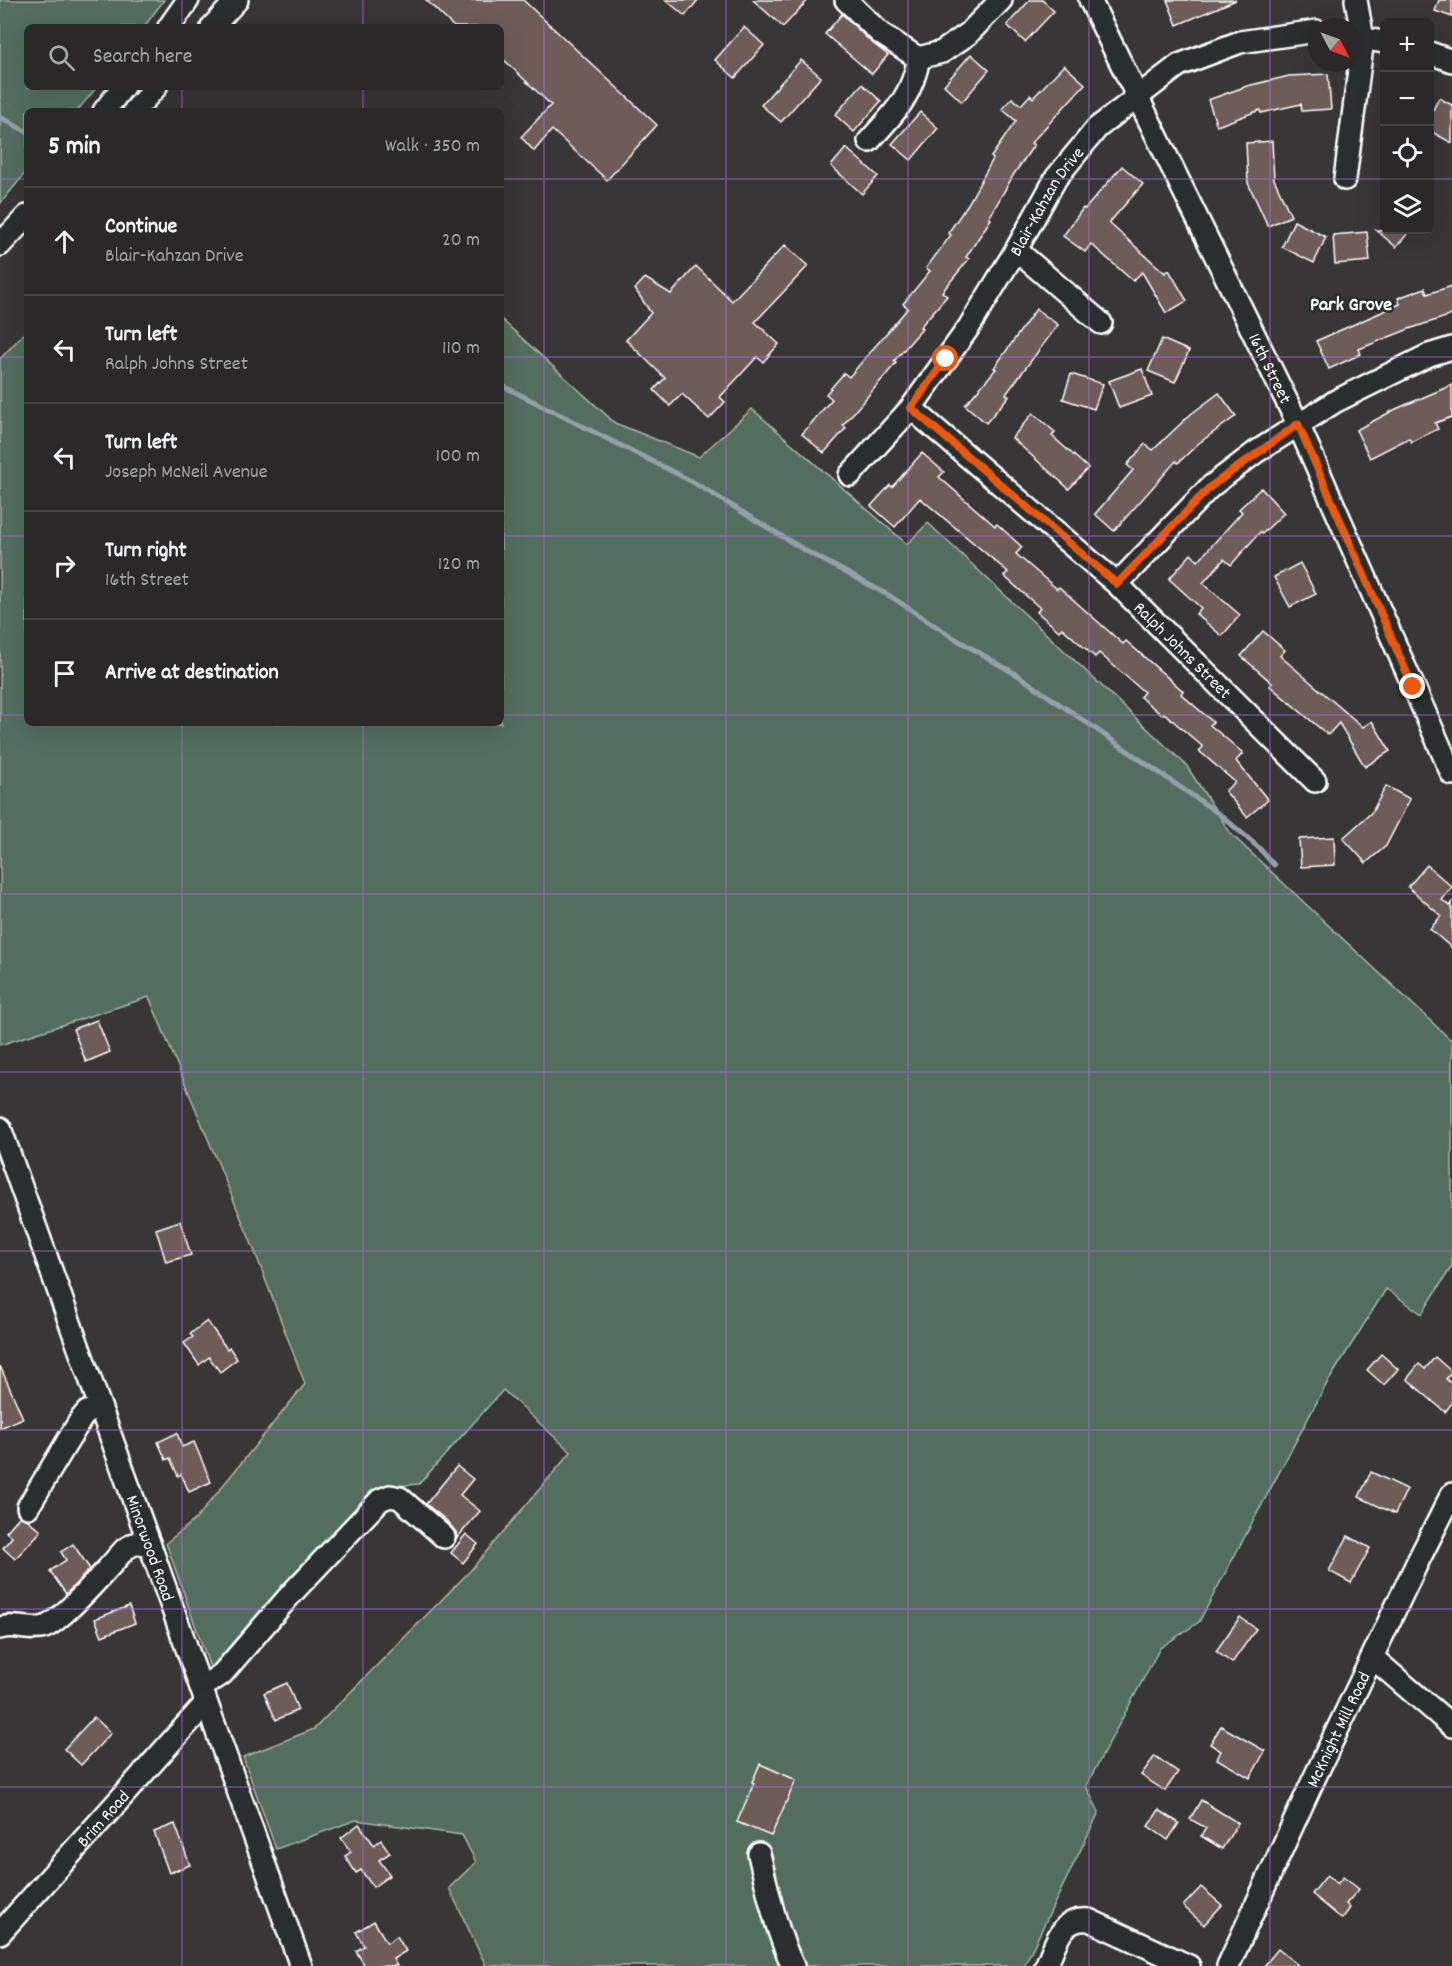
<!DOCTYPE html>
<meta charset="utf-8">
<style>
body{margin:0;font-family:Dekko,sans-serif;background:#323030;color:#f1f3f6}
.controls{position:absolute;right:18px;top:18px;display:grid;overflow:hidden;border-radius:9px;box-shadow:0 6px 24px #0002}
.controls button{width:54px;height:54px;display:grid;place-items:center;padding:0;border:0;border-bottom:2px solid #464445;background:#2a2828;color:#f1f3f6;font:30px sans-serif}
.compass{position:absolute;left:1308px;top:18px;width:54px;height:54px;border-radius:50%;background:#2a2828;box-shadow:0 6px 24px #0002;rotate:131deg}
.stop{position:absolute;width:18px;height:18px;margin:-14px;border:4px solid #ea580c;border-radius:50%;background:#fff}
.stop.end{background:#ea580c;border-color:#fff;box-shadow:0 2px 6px #0008}
.list{margin:0;padding:0;list-style:none}
h2{display:flex;justify-content:space-between;align-items:center;height:78px;margin:0;padding:0 24px;font-size:26px}
h2 small{font-size:20px;font-weight:400;color:#a5a6a8}
.list li{display:grid;grid-template-columns:39px 1fr auto;gap:18px;align-items:center;box-sizing:border-box;height:108px;padding:0 24px;border-top:2px solid #464445}
.list b{display:block;font-size:22px;white-space:nowrap}
.list p{margin:0;font-size:20px;white-space:nowrap;color:#a5a6a8}
.list em{font-size:20px;font-style:normal;color:#a5a6a8}
.icon{flex:none;width:33px;height:33px;fill:none;stroke:currentColor;stroke-width:2;stroke-linecap:round;stroke-linejoin:round}
.map{position:relative;flex:none;width:1452px;height:1966px;overflow:hidden}
.search{position:absolute;background:#2a2828;box-shadow:0 6px 24px #0002;left:24px;top:24px;width:480px;height:66px;display:flex;align-items:center;gap:15px;box-sizing:border-box;padding:0 21px;border-radius:9px;color:#a5a6a8;font-size:22px}
.panel{position:absolute;background:#2a2828;box-shadow:0 6px 24px #0002;left:24px;top:108px;width:480px;height:618px;border-radius:9px}
.map>svg:first-child{display:block}
</style>
<div class="map">
<svg width="1452" height="1966" viewBox="0 0 1452 1966">
<rect width="100%" height="100%" fill="#383636"/>
<filter id="ink" filterUnits="userSpaceOnUse"><feTurbulence type="fractalNoise" baseFrequency=".0167" numOctaves="2"/><feDisplacementMap in="SourceGraphic" scale="12" xChannelSelector="R" yChannelSelector="G"/><feConvolveMatrix kernelMatrix="1 2 1 2 8 2 1 2 1" color-interpolation-filters="sRGB"/></filter>
<g filter="url(#ink)">
<g fill="#536e5e" stroke="#a9b6ae" stroke-width="1.5">
<polygon points="0,0 164,0 144,27 27,27 27,87 97,87 77,111 27,111 27,171 0,204"/>
<polygon points="501,319 615,423 699,457 752,409 907,544 928,523 1186,765 1231,834 1452,1041 1452,1266 1422,1314 1386,1289 1326,1385 1199,1622 1160,1648 1086,1786 1099,1812 1024,1966 486,1966 449,1888 476,1862 462,1835 356,1820 276,1849 243,1757 314,1729 470,1571 571,1452 503,1390 419,1484 379,1487 211,1670 166,1543 196,1519 305,1384 253,1247 149,997 0,1045 0,359 27,330 27,723 501,723"/>
</g>
<g fill="none" stroke-linecap="round" stroke-linejoin="round">
<g stroke="#94a0a9" stroke-width="5">
<polyline points="0,117 27,132"/>
<polyline points="501,385 693,482 806,551 890,596 954,638 1019,676 1222,816 1259,848 1274,865"/>
</g>
</g>
<g fill="#6e5c58" stroke="#fff" stroke-width="1.5">
<polygon points="426,0 523,0 657,125 607,180 552,130 534,151 521,137 551,105 501,57 501,27 454,27"/>
<polygon points="666,0 698,0 685,16"/>
<polygon points="753,0 808,0 783,27"/>
<polygon points="1030,0 1042,0 1054,11 1025,42 1007,25"/>
<polygon points="1167,0 1236,0 1177,25"/>
<polygon points="1439,0 1452,0 1452,17 1435,11"/>
<polygon points="842,14 871,42 888,55 872,74 825,34"/>
<polygon points="744,27 764,45 735,78 715,60"/>
<polygon points="971,54 989,70 962,102 944,85"/>
<polygon points="801,60 821,77 781,122 761,105"/>
<polygon points="1064,65 1085,84 1031,143 1034,145 1014,174 989,218 991,219 966,257 969,259 942,292 947,296 920,327 922,329 894,361 896,363 843,425 846,428 824,453 802,434 832,399 826,394 844,373 849,377 908,308 903,304 930,271 926,268 951,235 948,233 968,204 993,159 991,157 1016,121 1002,109 1012,98 1021,105 1030,95 1033,98"/>
<polygon points="1328,74 1331,109 1302,111 1301,104 1261,113 1260,110 1217,126 1208,100 1247,86 1289,76"/>
<polygon points="862,84 881,101 854,132 835,115"/>
<polygon points="1439,98 1452,105 1452,143 1430,131 1430,116"/>
<polygon points="920,112 938,128 911,160 892,144"/>
<polygon points="1272,141 1274,179 1291,216 1268,226 1248,183 1246,143"/>
<polygon points="846,148 878,176 862,194 831,166"/>
<polygon points="1122,166 1143,184 1109,223 1165,273 1169,270 1187,301 1166,313 1142,272 1133,281 1091,244 1085,252 1063,236 1083,208 1085,209"/>
<polygon points="1294,221 1326,237 1314,263 1282,247"/>
<polygon points="1376,230 1411,230 1396,247"/>
<polygon points="1367,232 1370,261 1335,264 1333,235"/>
<polygon points="785,245 808,266 755,322 779,344 763,362 757,357 720,397 725,402 709,419 682,394 670,406 654,390 665,378 626,340 651,313 635,289 645,278 671,294 696,266 732,301"/>
<polygon points="1452,286 1452,315 1409,329 1359,349 1361,354 1329,369 1316,341 1400,304 1398,298 1425,288 1427,294"/>
<polygon points="1036,309 1058,325 1006,394 1009,396 986,423 965,405 996,369 994,368"/>
<polygon points="1162,339 1189,351 1175,382 1148,371"/>
<polygon points="1142,369 1152,396 1119,408 1109,381"/>
<polygon points="1071,374 1103,384 1094,409 1063,399"/>
<polygon points="1452,385 1452,417 1435,423 1438,429 1411,442 1409,438 1370,458 1356,430 1396,409"/>
<polygon points="1219,393 1236,416 1199,443 1178,463 1176,461 1114,531 1095,514 1133,470 1127,465 1145,444 1153,450 1191,414"/>
<polygon points="1033,413 1055,432 1052,436 1088,468 1069,489 1012,438"/>
<polygon points="922,453 944,472 939,477 995,526 997,524 1022,547 1016,554 1057,589 1059,587 1123,644 1126,641 1183,691 1181,694 1213,722 1210,725 1243,753 1236,761 1268,800 1247,817 1225,791 1235,782 1199,751 1203,747 1164,713 1162,715 1140,697 1144,692 1099,653 1095,657 1062,628 1059,631 1037,612 1040,608 1004,576 1008,572 920,498 895,527 871,506 890,485 892,487"/>
<polygon points="1261,488 1284,513 1262,534 1260,532 1231,565 1224,559 1203,583 1240,615 1222,636 1196,614 1201,608 1169,579 1191,554 1198,561 1242,512 1239,509"/>
<polygon points="1300,563 1316,594 1290,607 1274,577"/>
<polygon points="1263,631 1285,650 1280,656 1363,727 1372,721 1390,751 1365,767 1339,723 1328,735 1270,686 1272,683 1241,656"/>
<polygon points="1386,786 1410,799 1386,846 1366,863 1343,838 1372,812"/>
<polygon points="1334,837 1335,865 1301,867 1299,839"/>
<polygon points="1427,865 1452,887 1442,900 1450,906 1452,903 1452,948 1430,929 1441,916 1408,887"/>
<polygon points="97,1020 110,1052 86,1062 73,1029"/>
<polygon points="180,1221 191,1255 166,1262 156,1229"/>
<polygon points="207,1321 227,1349 229,1347 237,1359 220,1372 209,1357 199,1365 184,1343 193,1337 190,1334"/>
<polygon points="1381,1354 1398,1369 1384,1385 1367,1370"/>
<polygon points="1435,1357 1452,1372 1446,1379 1452,1384 1452,1403 1445,1412 1407,1379 1419,1364 1425,1369"/>
<polygon points="0,1366 23,1418 0,1428"/>
<polygon points="177,1433 182,1447 194,1442 211,1482 189,1492 181,1474 178,1476 170,1458 166,1460 158,1442"/>
<polygon points="457,1466 473,1479 460,1495 480,1511 457,1538 456,1532 446,1520 426,1504"/>
<polygon points="1371,1472 1407,1489 1395,1514 1359,1497"/>
<polygon points="20,1516 28,1520 41,1531 15,1559 3,1548 12,1537 6,1532"/>
<polygon points="466,1534 478,1544 463,1563 451,1553"/>
<polygon points="1348,1536 1370,1548 1351,1583 1329,1571"/>
<polygon points="73,1544 90,1569 66,1594 50,1571 66,1560 61,1552"/>
<polygon points="129,1606 135,1623 102,1636 95,1619"/>
<polygon points="1240,1617 1256,1629 1232,1663 1216,1651"/>
<polygon points="287,1683 298,1710 276,1720 264,1693"/>
<polygon points="94,1717 111,1733 81,1765 64,1749"/>
<polygon points="1221,1726 1265,1751 1250,1778 1217,1759 1221,1751 1210,1744"/>
<polygon points="1155,1756 1178,1772 1165,1791 1141,1775"/>
<polygon points="760,1764 796,1780 771,1836 737,1822 754,1783 752,1782"/>
<polygon points="1201,1800 1238,1823 1222,1849 1201,1836 1206,1828 1190,1819"/>
<polygon points="1159,1810 1179,1823 1168,1840 1148,1826"/>
<polygon points="175,1824 190,1865 169,1873 154,1832"/>
<polygon points="359,1824 374,1845 381,1840 390,1853 379,1860 390,1875 373,1887 361,1870 356,1873 345,1856 351,1852 341,1838"/>
<polygon points="1327,1875 1337,1884 1343,1877 1359,1889 1346,1904 1350,1908 1342,1919 1312,1894"/>
<polygon points="1201,1887 1222,1905 1204,1925 1183,1906"/>
<polygon points="374,1921 387,1943 397,1936 406,1951 393,1959 397,1966 365,1966 356,1951 364,1946 356,1932"/>
<polygon points="1278,1949 1299,1966 1264,1966"/>
</g>
<g fill="none" stroke-linecap="round" stroke-linejoin="round">
<g stroke="#fff" stroke-width="26">
<g id="minor">
<polyline points="846,0 880,33 918,58 942,52 968,34 1001,0"/>
<path id="s1" d="M 1090,0 L 1298,424 L 1452,774"/>
<polyline points="169,27 188,0"/>
<polyline points="212,27 237,0"/>
<polyline points="1353,37 1384,42"/>
<polyline points="1430,53 1452,61"/>
<polyline points="104,111 123,87"/>
<polyline points="134,111 156,87"/>
<path d="M 869,141 C 895,112 912,97 919,57"/>
<polyline points="1345,179 1363,39 1356,0"/>
<polyline points="0,245 27,216"/>
<polyline points="1016,250 1101,323"/>
<path id="s2" d="M 911,408 L 1117,584 L 1315,781"/>
<path id="s3" d="M 850,475 L 911,408 L 969,327 L 1016,250 L 1056,178 L 1097,128 L 1179,65 L 1240,42 L 1317,31"/>
<polyline points="1117,584 1210,487 1256,452 1336,401 1429,355 1452,348"/>
<path id="s4" d="M 0,1128 L 301,1966"/>
<polyline points="28,1507 81,1419 87,1412 100,1407"/>
<path d="M 0,1628 C 15,1623 30,1632 45,1627 C 63,1620 110,1566 125,1549 L 134,1544 L 149,1543"/>
<polyline points="1373,1658 1452,1726"/>
<polyline points="201,1688 222,1674 291,1594 380,1500 390,1496 400,1498 444,1537"/>
<path d="M 759,1854 C 768,1892 776,1931 793,1966"/>
<path id="s5" d="M 0,1933 L 206,1703"/>
<path d="M 1046,1966 C 1056,1944 1060,1917 1089,1920 L 1189,1966"/>
<path id="s6" d="M 1228,1966 L 1312,1783 L 1418,1561 L 1452,1494"/>
</g>
</g>
<use href="#minor" stroke="#2a2d2e" stroke-width="21"/>
</g>
</g>
<g fill="none" stroke-linecap="round" stroke-linejoin="round" filter="url(#ink)">
<polyline stroke="#ea580c" stroke-width="8" points="946,359 911,408 1117,584 1210,487 1298,424 1413,687"/>
</g>
<path fill="none" stroke="#a36bd2" stroke-width="1.5" stroke-opacity="0.55" d="M 182,0 L 182,27M 363,0 L 363,27M 544,0 L 544,1966M 726,0 L 726,1966M 908,0 L 908,1966M 1089,0 L 1089,1966M 1270,0 L 1270,1966M 182,87 L 182,111M 363,87 L 363,111M 0,179 L 27,179M 501,179 L 1384,179M 1430,179 L 1452,179M 0,357 L 27,357M 501,357 L 1452,357M 0,536 L 27,536M 501,536 L 1452,536M 0,715 L 27,715M 501,715 L 1452,715M 182,723 L 182,1966M 363,723 L 363,1966M 0,894 L 1452,894M 0,1072 L 1452,1072M 0,1251 L 1452,1251M 0,1430 L 1452,1430M 0,1609 L 1452,1609M 0,1787 L 1452,1787"/>
<g text-anchor="middle" stroke-width="5" stroke-linejoin="round" paint-order="stroke">
<g font-size="18" fill="#fff" stroke="#2a2d2e">
<text dy="6" stroke="none"><textPath href="#s3" startOffset="338">Blair-Kahzan Drive</textPath></text>
<text dy="6" stroke="none"><textPath href="#s1" startOffset="410">16th Street</textPath></text>
<text dy="6" stroke="none"><textPath href="#s2" startOffset="364">Ralph Johns Street</textPath></text>
<text dy="6" stroke="none"><textPath href="#s4" startOffset="446">Minorwood Road</textPath></text>
<text dy="6" stroke="none"><textPath href="#s6" startOffset="261">McKnight Mill Road</textPath></text>
<text dy="6" stroke="none"><textPath href="#s5" startOffset="154">Brim Road</textPath></text>
</g>
<g font-size="20" font-weight="bold" fill="#fff" stroke="#2a2d2e">
<text x="1351" y="310">Park Grove</text>
</g>
</g>
</svg>
<div class="controls">
<button>+</button>
<button>−</button>
<button><svg class="icon" aria-label="locate" viewBox="0 0 24 24"><circle cx="12" cy="12" r="6"/><path d="M12 2v4M12 18v4M2 12h4M18 12h4"/></svg></button>
<button><svg class="icon" aria-label="layers" viewBox="0 0 24 24"><path d="M12 4l9 5-9 5-9-5zM3 14l9 5 9-5"/></svg></button>
</div>
<svg class="compass" viewBox="-18 -18 36 36"><path d="M0-13l5 13h-10z" fill="#e53935"/><path d="M0 13l5-13h-10z" fill="#a5a6a8"/></svg>
<div class="stop" style="left:946px;top:359px"></div>
<div class="stop end" style="left:1413px;top:687px"></div>
<div class="search"><svg class="icon" aria-label="search" viewBox="0 0 24 24"><circle cx="10" cy="10" r="6"/><path d="M15 15l6 6"/></svg>Search here</div>
<section class="panel">
<h2>5 min<small>Walk · 350 m</small></h2>
<ul class="list">
<li><svg class="icon" aria-label="ahead" viewBox="0 0 24 24"><path d="M12 20V5M6 11l6-6 6 6"/></svg><div><b>Continue</b><p>Blair-Kahzan Drive</p></div><em>20 m</em></li>
<li><svg class="icon" aria-label="left" viewBox="0 0 24 24"><path d="M17 20v-9H6M10 6l-5 5 5 5"/></svg><div><b>Turn left</b><p>Ralph Johns Street</p></div><em>110 m</em></li>
<li><svg class="icon" aria-label="left" viewBox="0 0 24 24"><path d="M17 20v-9H6M10 6l-5 5 5 5"/></svg><div><b>Turn left</b><p>Joseph McNeil Avenue</p></div><em>100 m</em></li>
<li><svg class="icon" aria-label="right" viewBox="0 0 24 24"><path d="M7 20v-9h11M14 6l5 5-5 5"/></svg><div><b>Turn right</b><p>16th Street</p></div><em>120 m</em></li>
<li><svg class="icon" aria-label="arrive" viewBox="0 0 24 24"><path d="M6 21V4h12l-3 4 3 4H6"/></svg><div><b>Arrive at destination</b></div></li>
</ul>
</section>
</div>
